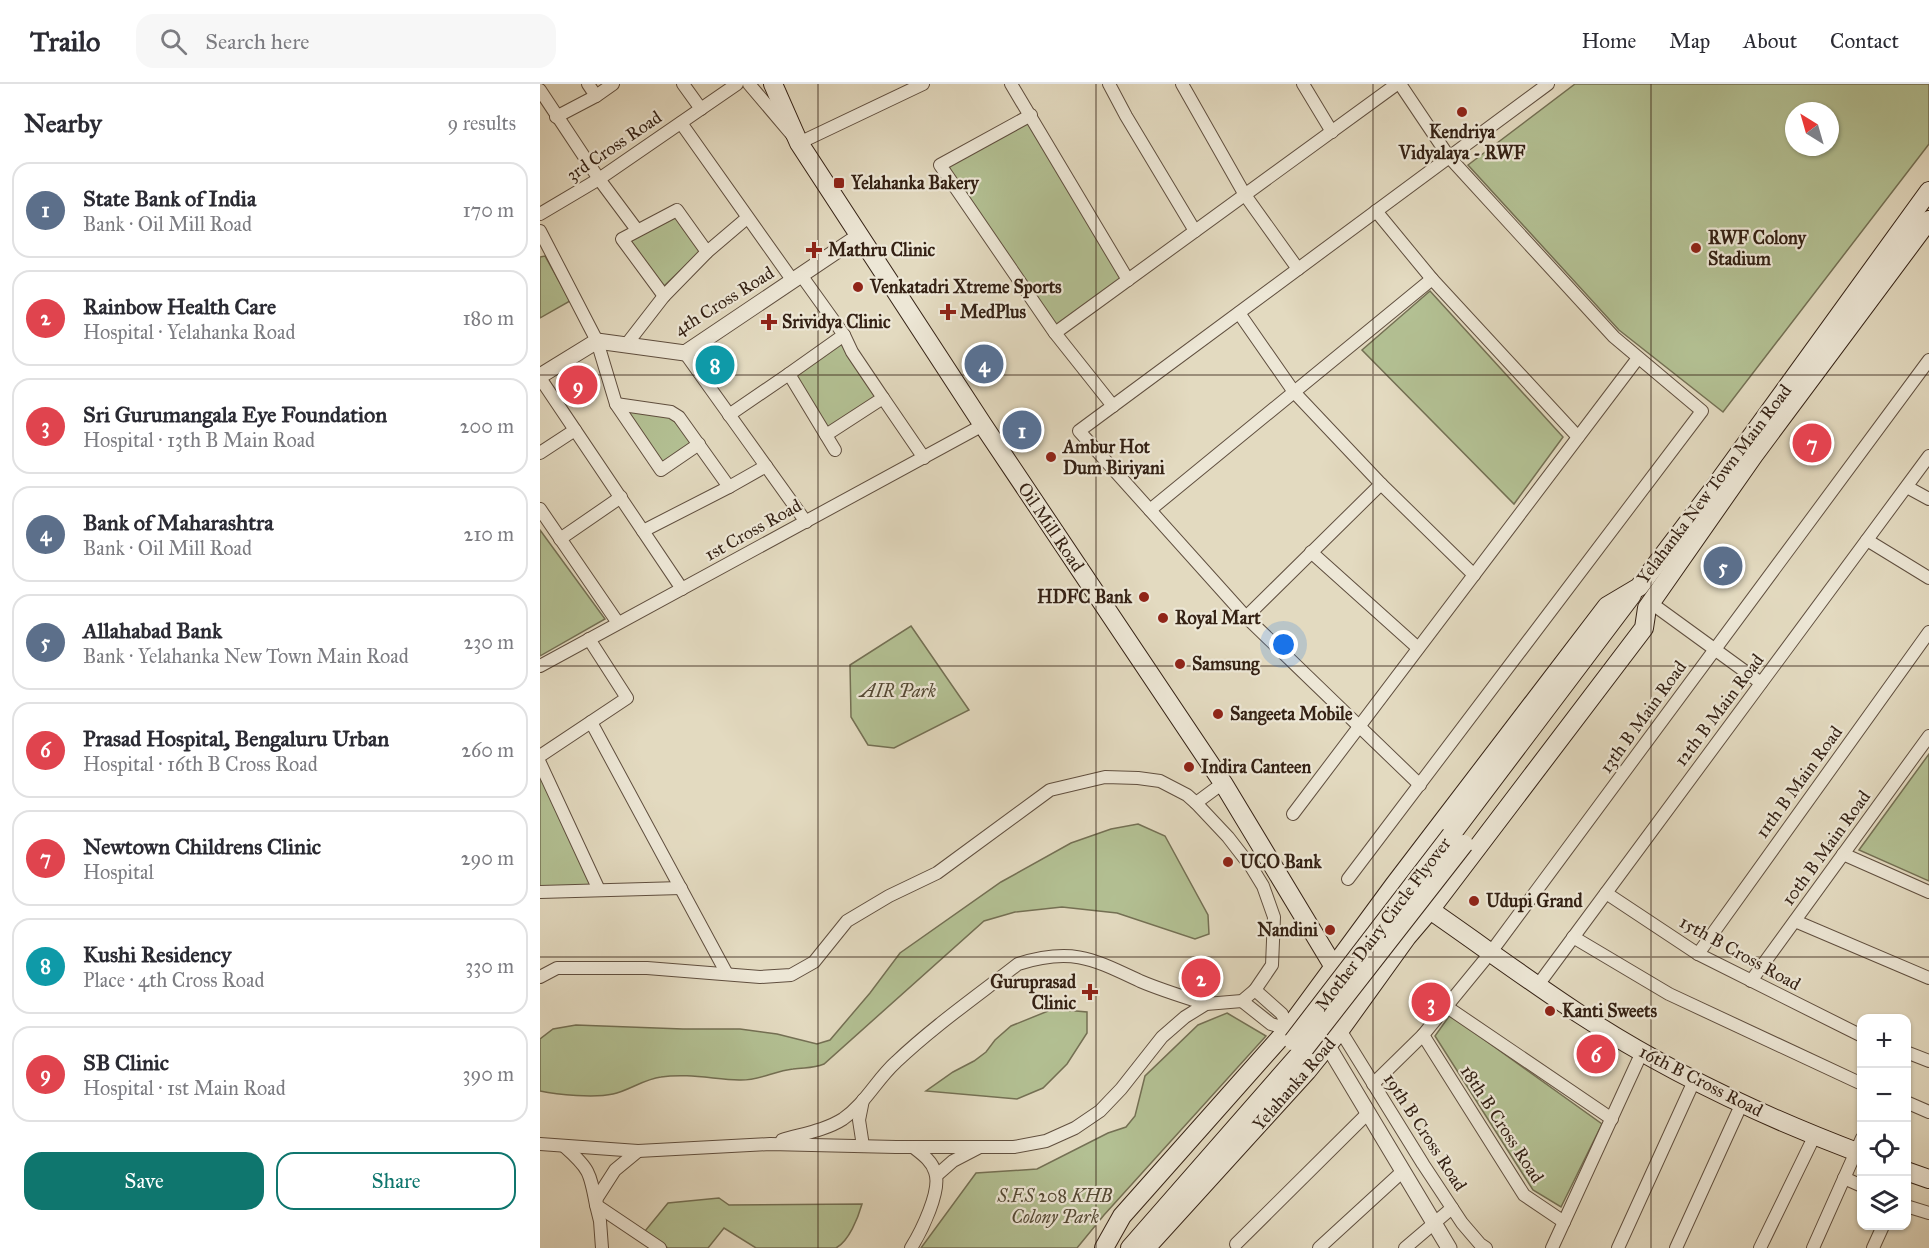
<!DOCTYPE html>
<meta charset="utf-8">
<style>
body{margin:0;font-family:"IM FELL Great Primer",serif;background:#f7f7f7;color:#2b2b33}
.controls{position:absolute;right:18px;bottom:18px;display:grid;overflow:hidden;border-radius:12px;box-shadow:0 2px 4px #0004}
.controls button{width:54px;height:54px;display:grid;place-items:center;padding:0;border:0;border-bottom:2px solid #e1e1e2;background:#fff;color:#2b2b33;font:30px sans-serif}
.compass{position:absolute;left:1245px;top:18px;width:54px;height:54px;border-radius:50%;background:#fff;box-shadow:0 2px 4px #0004;rotate:323deg}
.you{position:absolute;left:744px;top:561px;width:21px;height:21px;margin:-15px;border:4px solid #fff;border-radius:50%;background:#1a73e8;box-shadow:0 0 0 9px #1a73e833}
.badge{display:grid;place-items:center;width:39px;height:39px;border-radius:50%;background:#0f766e;color:#fff;font-size:20px;font-weight:700}
.pin{position:absolute;translate:-50% -50%;border:3px solid #fff;box-shadow:0 2px 6px #0006}
.list{margin:0;padding:0;list-style:none}
h2{display:flex;justify-content:space-between;align-items:center;height:78px;margin:0;padding:0 24px;font-size:26px}
h2 small{font-size:20px;font-weight:400;color:#7c7c81}
.list li{display:grid;grid-template-columns:39px 1fr auto;gap:18px;align-items:center;box-sizing:border-box;height:96px;margin:0 12px 12px;padding:0 12px;border:2px solid #e1e1e2;border-radius:18px}
.list b{display:block;font-size:22px;white-space:nowrap}
.list p{margin:0;font-size:20px;white-space:nowrap;color:#7c7c81}
.list em{font-size:20px;font-style:normal;color:#7c7c81}
.actions{display:flex;gap:12px;padding:18px 24px}
.actions a{flex:1;padding:14px 0;border:2px solid #0f766e;border-radius:18px;text-align:center;font-size:21px;color:#0f766e}
.actions .main{background:#0f766e;color:#fff}
.icon{flex:none;width:33px;height:33px;fill:none;stroke:currentColor;stroke-width:2;stroke-linecap:round;stroke-linejoin:round}
.map{position:relative;flex:none;width:1389px;height:1164px;overflow:hidden}
header{display:flex;align-items:center;gap:36px;box-sizing:border-box;height:84px;padding:0 30px;background:#fff;border-bottom:2px solid #e1e1e2}
header strong{font-size:28px}
nav{display:flex;gap:33px;margin-inline-start:auto;font-size:21px}
.search{width:420px;height:54px;background:#f7f7f7;display:flex;align-items:center;gap:15px;box-sizing:border-box;padding:0 21px;border-radius:18px;color:#7c7c81;font-size:22px}
main{display:flex}
aside{flex:1;background:#fff}
.map>svg:first-child{display:block}
</style>
<header>
<strong>Trailo</strong>
<div class="search"><svg class="icon" aria-label="search" viewBox="0 0 24 24"><circle cx="10" cy="10" r="6"/><path d="M15 15l6 6"/></svg>Search here</div>
<nav><a>Home</a><a>Map</a><a>About</a><a>Contact</a></nav>
</header>
<main>
<aside>
<h2>Nearby<small>9 results</small></h2>
<ul class="list">
<li><span class="badge" style="background:#5c6f8a">1</span><div><b>State Bank of India</b><p>Bank · Oil Mill Road</p></div><em>170 m</em></li>
<li><span class="badge" style="background:#e0444e">2</span><div><b>Rainbow Health Care</b><p>Hospital · Yelahanka Road</p></div><em>180 m</em></li>
<li><span class="badge" style="background:#e0444e">3</span><div><b>Sri Gurumangala Eye Foundation</b><p>Hospital · 13th B Main Road</p></div><em>200 m</em></li>
<li><span class="badge" style="background:#5c6f8a">4</span><div><b>Bank of Maharashtra</b><p>Bank · Oil Mill Road</p></div><em>210 m</em></li>
<li><span class="badge" style="background:#5c6f8a">5</span><div><b>Allahabad Bank</b><p>Bank · Yelahanka New Town Main Road</p></div><em>230 m</em></li>
<li><span class="badge" style="background:#e0444e">6</span><div><b>Prasad Hospital, Bengaluru Urban</b><p>Hospital · 16th B Cross Road</p></div><em>260 m</em></li>
<li><span class="badge" style="background:#e0444e">7</span><div><b>Newtown Childrens Clinic</b><p>Hospital</p></div><em>290 m</em></li>
<li><span class="badge" style="background:#0f9aa8">8</span><div><b>Kushi Residency</b><p>Place · 4th Cross Road</p></div><em>330 m</em></li>
<li><span class="badge" style="background:#e0444e">9</span><div><b>SB Clinic</b><p>Hospital · 1st Main Road</p></div><em>390 m</em></li>
</ul>
<div class="actions"><a class="main">Save</a><a>Share</a></div>
</aside>
<div class="map">
<svg width="1389" height="1164" viewBox="0 0 1389 1164">
<rect width="100%" height="100%" fill="#e3dac0"/>
<filter id="stains"><feTurbulence type="fractalNoise" baseFrequency=".00333" numOctaves="4"/><feColorMatrix values="0 0 0 0 .2 0 0 0 0 .09 0 0 0 0 .02 0 0 0 .5 -.17"/></filter>
<radialGradient id="worn" r=".72"><stop offset=".6" stop-color="#630" stop-opacity="0"/><stop offset="1" stop-color="#630" stop-opacity=".3"/></radialGradient>
<g fill="#b3c093" stroke="#747054" stroke-width="1.5" fill-rule="evenodd">
<path d="M 1035,0 L 1389,0 L 1389,60 L 1183,328 L 1079,246 L 928,81 ZM 1254,27 L 1290,27 L 1290,63 L 1254,63 Z"/>
<polygon points="491,31 588,196 515,249 401,81"/>
<polygon points="135,131 161,167 123,203 89,155"/>
<polygon points="5,172 30,217 0,234 0,173"/>
<polygon points="890,207 1023,353 974,420 822,266"/>
<polygon points="301,256 341,314 287,349 251,291"/>
<polygon points="84,326 129,331 153,359 121,381"/>
<polygon points="0,446 65,535 0,572"/>
<polygon points="371,542 429,626 354,664 328,661 311,633 310,581"/>
<polygon points="1389,670 1389,797 1319,766"/>
<polygon points="0,679 59,806 0,808"/>
<path d="M 598,740 L 625,752 L 668,831 L 669,850 L 655,855 L 577,829 L 522,823 L 475,828 L 444,837 L 284,980 C 272,985 265,983 253,985 C 234,987 218,997 199,996 C 173,995 147,989 121,993 C 104,995 88,1007 73,1010 C 55,1014 18,1011 0,1007 L 0,955 L 13,945 L 36,941 L 143,945 L 200,945 L 237,950 L 277,960 L 290,956 L 330,909 L 360,869 L 461,798 L 531,759 L 571,745 Z"/>
<polygon points="513,925 547,928 547,949 527,980 503,1004 477,1015 386,1007 413,988 434,977 446,968 455,956 471,942"/>
<polygon points="687,929 726,952 564,1131 537,1164 381,1164 436,1089 497,1085 568,1049 586,1043 595,1032 605,992 658,941"/>
<polygon points="910,931 1062,1040 1021,1123 993,1106 895,952"/>
<path d="M 179,1114 L 189,1121 L 322,1120 C 318,1134 309,1157 296,1164 L 216,1164 L 184,1144 L 168,1164 L 128,1164 L 105,1147 L 128,1119 Z"/>
</g>
<g fill="none" stroke-linecap="round" stroke-linejoin="round">
<g stroke="#604f3f" stroke-width="14">
<g id="minor">
<polyline points="143,0 161,25"/>
<polyline points="209,0 259,59 383,0"/>
<polyline points="471,0 588,196"/>
<polyline points="569,0 586,32 655,147"/>
<polyline points="642,0 705,111 758,185"/>
<polyline points="763,0 792,48"/>
<polyline points="0,6 59,95 97,146"/>
<polyline points="56,12 73,0"/>
<polyline points="491,31 400,81 515,249 573,322"/>
<polyline points="16,33 56,12 48,0"/>
<polyline points="141,39 253,197"/>
<polyline points="836,127 892,195 1038,353"/>
<polyline points="0,130 59,95 197,0"/>
<polyline points="0,147 57,257 76,320 121,386 159,360"/>
<polyline points="261,191 304,251 312,268 343,314 286,351"/>
<polyline points="124,212 82,155 137,126 167,168"/>
<polyline points="699,229 754,308 841,400 934,491"/>
<polyline points="515,249 857,0"/>
<polyline points="86,261 124,212 167,168 207,134"/>
<polyline points="145,269 266,438"/>
<polyline points="0,294 142,505"/>
<polyline points="343,314 384,374"/>
<polyline points="76,320 131,328 139,333 189,403 226,382"/>
<polyline points="189,331 249,290"/>
<polyline points="295,366 249,290 304,251"/>
<polyline points="0,369 35,346"/>
<polyline points="1367,403 1389,415"/>
<polyline points="0,425 78,539"/>
<polyline points="610,426 892,195"/>
<polyline points="103,447 189,403"/>
<polyline points="20,455 81,413"/>
<polyline points="1327,456 1389,494"/>
<polyline points="771,468 878,564"/>
<polyline points="1111,519 1221,599"/>
<polyline points="706,533 841,400"/>
<polyline points="0,582 443,341"/>
<polyline points="51,638 187,890"/>
<polyline points="0,672 87,614 49,555"/>
<polyline points="0,679 59,806"/>
<polyline points="880,701 706,533 539,347 1008,0"/>
<polyline points="656,719 683,699"/>
<polyline points="753,730 1098,274"/>
<polyline points="1303,770 1389,808"/>
<polyline points="808,795 1162,327 1074,253 909,73 860,0"/>
<polyline points="0,808 141,804"/>
<polyline points="1066,809 1158,870 1322,952"/>
<polyline points="1255,837 1389,894"/>
<polyline points="1033,853 1129,910 1322,1000"/>
<polyline points="1158,870 1389,548"/>
<polyline points="0,893 17,884 107,884 220,893 251,891 274,878 307,837 349,812 397,789 510,706 565,693 598,694 620,697 647,711 656,719 688,753 712,784 723,802 734,833 732,881 715,906 702,917 666,920 645,933 622,953 581,1005 560,1027 535,1044 506,1057 474,1063 356,1063 230,1060 98,1067 0,1060"/>
<polyline points="1211,897 1389,652"/>
<polyline points="998,901 1389,372"/>
<polyline points="715,906 742,930 748,945"/>
<polyline points="702,917 731,940 748,945"/>
<polyline points="907,923 1072,1035"/>
<polyline points="800,946 883,1080 922,1139 940,1160 946,1164"/>
<polyline points="883,951 984,1111 1024,1138"/>
<polyline points="1366,968 1389,977"/>
<polyline points="833,1000 883,951 951,868 1389,276"/>
<polyline points="1366,1018 1389,1028"/>
<path d="M 242,1056 C 262,1050 286,1046 303,1035 C 325,1020 337,995 356,978 C 394,942 437,912 478,880 C 532,863 553,875 600,897 C 621,906 644,913 666,920"/>
<polyline points="323,1062 319,1036 323,1016"/>
<path d="M 25,1063 C 50,1085 50,1089 56,1121 L 120,1164"/>
<polyline points="397,1091 413,1077 438,1064"/>
<polyline points="1304,1094 1322,1102"/>
<polyline points="1366,1122 1389,1129"/>
<polyline points="696,1160 828,1029"/>
<polyline points="62,1164 60,1137 56,1121 57,1114 75,1086 98,1067"/>
<path d="M 371,1164 C 381,1148 402,1106 395,1088 C 392,1077 382,1070 373,1063"/>
<polyline points="779,1164 863,1087"/>
<polyline points="865,1164 912,1124"/>
<polyline points="1012,1164 1102,968"/>
<polyline points="1078,1164 1154,997"/>
<polyline points="1136,1164 1202,1019"/>
<polyline points="1220,1164 1275,1051"/>
<polyline points="1273,1164 1322,1054"/>
<polyline points="1333,1164 1343,1142"/>
</g>
</g>
<g stroke="#604f3f" stroke-width="17">
<g id="tertiary">
<polyline points="0,292 57,257 145,269 319,152"/>
<polyline points="778,958 788,962 909,1164"/>
</g>
</g>
<g stroke="#342114" stroke-width="20">
<g id="secondary">
<polyline points="233,0 259,59 443,341 683,699 794,883 802,889"/>
<polyline points="911,751 1092,511"/>
<path d="M 880,819 C 934,856 986,895 1041,931 C 1128,988 1224,1033 1322,1070"/>
<polyline points="1366,1087 1389,1095"/>
<polyline points="564,1164 582,1132 748,945 854,801 1067,522 1099,503 1171,408 1389,107"/>
<polyline points="590,1164 765,964"/>
<polyline points="606,1164 767,987 800,946 867,853 890,826 1104,544 1107,524 1214,371 1389,136"/>
</g>
</g>
<use href="#minor" stroke="#ede7d6" stroke-width="12"/>
<use href="#tertiary" stroke="#ede7d6" stroke-width="15"/>
<use href="#secondary" stroke="#ede7d6" stroke-width="18"/>
<g stroke="#342114" stroke-width="20" stroke-linecap="butt">
<g id="secondary-bridge">
<polyline points="753,957 911,751"/>
<polyline points="765,964 924,760"/>
</g>
</g>
<use href="#secondary-bridge" stroke="#ede7d6" stroke-width="18"/>
</g>
<path fill="none" stroke="#342114" stroke-width="1.5" stroke-opacity="0.55" d="M 278,0 L 278,1164M 556,0 L 556,1164M 833,0 L 833,1164M 1111,0 L 1111,1164M 0,291 L 1389,291M 0,582 L 1389,582M 0,873 L 1389,873"/>
<g fill="#8f2418" stroke="#ede7d6" stroke-width="2">
<circle cx="922" cy="28" r="6"/>
<rect x="293" y="93" width="12" height="12" rx="3"/>
<circle cx="1156" cy="164" r="6"/>
<path d="M271 157h6v6h6v6h-6v6h-6v-6h-6v-6h6z"/>
<circle cx="318" cy="203" r="6"/>
<path d="M405 219h6v6h6v6h-6v6h-6v-6h-6v-6h6z"/>
<path d="M226 229h6v6h6v6h-6v6h-6v-6h-6v-6h6z"/>
<circle cx="511" cy="373" r="6"/>
<circle cx="604" cy="513" r="6"/>
<circle cx="623" cy="534" r="6"/>
<circle cx="640" cy="580" r="6"/>
<circle cx="678" cy="630" r="6"/>
<circle cx="649" cy="683" r="6"/>
<circle cx="688" cy="778" r="6"/>
<circle cx="934" cy="817" r="6"/>
<circle cx="790" cy="846" r="6"/>
<path d="M547 899h6v6h6v6h-6v6h-6v-6h-6v-6h6z"/>
<circle cx="1010" cy="927" r="6"/>
</g>
<g text-anchor="middle" stroke-width="4.5" stroke-linejoin="round" paint-order="stroke">
<g font-size="18" font-weight="bold" fill="#342114" stroke="#ede7d6" text-anchor="start">
<text x="922" y="54" text-anchor="middle">Kendriya<tspan x="922" dy="21">Vidyalaya - RWF</tspan></text>
<text x="311" y="105">Yelahanka Bakery</text>
<text x="1168" y="160">RWF Colony<tspan x="1168" dy="21">Stadium</tspan></text>
<text x="288" y="172">Mathru Clinic</text>
<text x="330" y="209">Venkatadri Xtreme Sports</text>
<text x="420" y="234">MedPlus</text>
<text x="242" y="244">Srividya Clinic</text>
<text x="523" y="369">Ambur Hot<tspan x="523" dy="21">Dum Biriyani</tspan></text>
<text x="592" y="519" text-anchor="end">HDFC Bank</text>
<text x="635" y="540">Royal Mart</text>
<text x="652" y="586">Samsung</text>
<text x="690" y="636">Sangeeta Mobile</text>
<text x="661" y="689">Indira Canteen</text>
<text x="700" y="784">UCO Bank</text>
<text x="946" y="823">Udupi Grand</text>
<text x="778" y="852" text-anchor="end">Nandini</text>
<text x="536" y="904" text-anchor="end">Guruprasad<tspan x="536" dy="21">Clinic</tspan></text>
<text x="1022" y="933">Kanti Sweets</text>
</g>
<g font-size="18" fill="#342114" stroke="#ede7d6">
<text transform="translate(74 62) rotate(-34)" y="6">3rd Cross Road</text>
<text transform="translate(184 217) rotate(-32)" y="6">4th Cross Road</text>
<text transform="translate(1174 400) rotate(-53)" y="6">Yelahanka New Town Main Road</text>
<text transform="translate(511 443) rotate(56)" y="6">Oil Mill Road</text>
<text transform="translate(213 446) rotate(-29)" y="6">1st Cross Road</text>
<text transform="translate(1179 626) rotate(-53)" y="6">12th B Main Road</text>
<text transform="translate(1103 633) rotate(-54)" y="6">13th B Main Road</text>
<text transform="translate(1259 698) rotate(-54)" y="6">11th B Main Road</text>
<text transform="translate(1286 764) rotate(-54)" y="6">10th B Main Road</text>
<text transform="translate(843 840) rotate(-53)" y="6">Mother Dairy Circle Flyover</text>
<text transform="translate(1200 869) rotate(29)" y="6">15th B Cross Road</text>
<text transform="translate(1161 997) rotate(27)" y="6">16th B Cross Road</text>
<text transform="translate(754 1000) rotate(-49)" y="6">Yelahanka Road</text>
<text transform="translate(962 1040) rotate(57)" y="6">18th B Cross Road</text>
<text transform="translate(885 1048) rotate(57)" y="6">19th B Cross Road</text>
</g>
<g font-size="18" font-style="italic" fill="#544934" stroke="#ede7d6">
<text x="358" y="613">AIR Park</text>
<text x="515" y="1118">S.F.S 208 KHB<tspan x="515" dy="21">Colony Park</tspan></text>
</g>
</g>
<rect width="100%" height="100%" filter="url(#stains)"/>
<rect width="100%" height="100%" fill="url(#worn)"/>
</svg>
<div class="controls">
<button>+</button>
<button>−</button>
<button><svg class="icon" aria-label="locate" viewBox="0 0 24 24"><circle cx="12" cy="12" r="6"/><path d="M12 2v4M12 18v4M2 12h4M18 12h4"/></svg></button>
<button><svg class="icon" aria-label="layers" viewBox="0 0 24 24"><path d="M12 4l9 5-9 5-9-5zM3 14l9 5 9-5"/></svg></button>
</div>
<svg class="compass" viewBox="-18 -18 36 36"><path d="M0-13l5 13h-10z" fill="#e53935"/><path d="M0 13l5-13h-10z" fill="#7c7c81"/></svg>
<div class="you"></div>
<div class="pin badge" style="left:482px;top:346px;background:#5c6f8a">1</div>
<div class="pin badge" style="left:661px;top:894px;background:#e0444e">2</div>
<div class="pin badge" style="left:891px;top:918px;background:#e0444e">3</div>
<div class="pin badge" style="left:444px;top:280px;background:#5c6f8a">4</div>
<div class="pin badge" style="left:1183px;top:482px;background:#5c6f8a">5</div>
<div class="pin badge" style="left:1056px;top:970px;background:#e0444e">6</div>
<div class="pin badge" style="left:1272px;top:359px;background:#e0444e">7</div>
<div class="pin badge" style="left:175px;top:281px;background:#0f9aa8">8</div>
<div class="pin badge" style="left:38px;top:301px;background:#e0444e">9</div>
</div>
</main>
